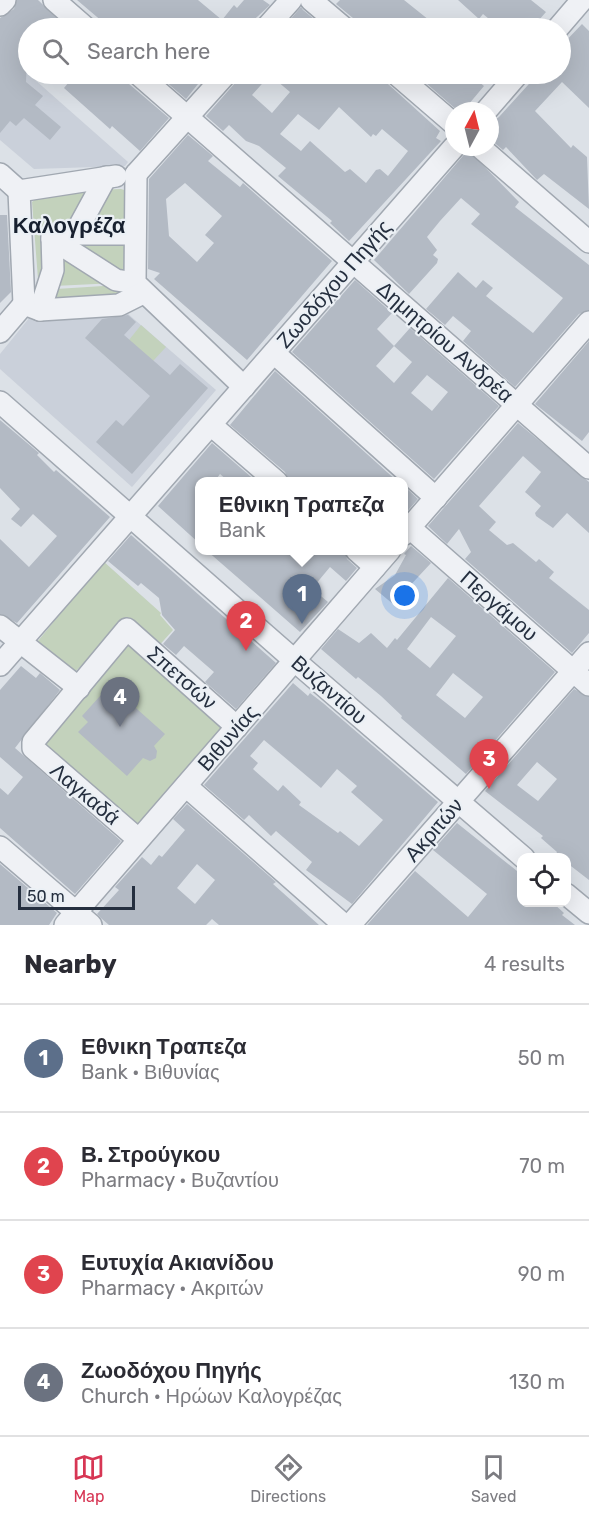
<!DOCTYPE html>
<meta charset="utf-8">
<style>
body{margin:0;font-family:Rubik,sans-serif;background:#f2f2f3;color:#2b2b33}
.controls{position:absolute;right:18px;bottom:18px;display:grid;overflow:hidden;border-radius:12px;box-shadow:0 6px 24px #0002}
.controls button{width:54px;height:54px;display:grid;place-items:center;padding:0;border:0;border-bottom:2px solid #e1e1e2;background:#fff;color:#2b2b33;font:30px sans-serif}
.compass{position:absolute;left:445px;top:102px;width:54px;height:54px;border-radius:50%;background:#fff;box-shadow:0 6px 24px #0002;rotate:7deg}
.scale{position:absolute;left:18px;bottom:15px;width:117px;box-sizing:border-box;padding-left:6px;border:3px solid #252f3f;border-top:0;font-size:16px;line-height:21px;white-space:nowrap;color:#252f3f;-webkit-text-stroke:4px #ebf0f5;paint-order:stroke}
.you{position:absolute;left:405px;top:596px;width:21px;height:21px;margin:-15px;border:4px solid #fff;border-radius:50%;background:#1a73e8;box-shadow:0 0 0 9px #1a73e833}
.badge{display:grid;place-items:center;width:39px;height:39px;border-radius:50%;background:#d73654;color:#fff;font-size:20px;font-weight:700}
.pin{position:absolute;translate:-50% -50px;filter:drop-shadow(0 2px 3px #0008)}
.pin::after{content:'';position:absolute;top:32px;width:21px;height:18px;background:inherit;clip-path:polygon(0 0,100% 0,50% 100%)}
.popup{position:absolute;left:195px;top:477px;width:213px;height:78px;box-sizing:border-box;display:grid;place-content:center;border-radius:12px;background:#fff;filter:drop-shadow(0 2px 4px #0005);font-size:20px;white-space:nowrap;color:#7c7c81}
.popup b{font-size:22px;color:#2b2b33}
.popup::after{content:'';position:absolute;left:50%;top:100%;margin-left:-12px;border:12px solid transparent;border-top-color:#fff}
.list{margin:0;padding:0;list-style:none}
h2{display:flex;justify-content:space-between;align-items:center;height:78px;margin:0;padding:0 24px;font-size:26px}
h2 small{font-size:20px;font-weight:400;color:#7c7c81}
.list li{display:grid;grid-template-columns:39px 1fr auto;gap:18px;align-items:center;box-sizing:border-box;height:108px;padding:0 24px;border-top:2px solid #e1e1e2}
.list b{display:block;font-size:22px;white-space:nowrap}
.list p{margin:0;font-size:20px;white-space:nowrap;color:#7c7c81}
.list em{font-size:20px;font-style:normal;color:#7c7c81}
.icon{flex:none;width:33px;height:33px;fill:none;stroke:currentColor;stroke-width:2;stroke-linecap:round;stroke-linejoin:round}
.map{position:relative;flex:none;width:589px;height:925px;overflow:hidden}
.search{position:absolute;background:#fff;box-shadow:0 6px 24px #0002;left:18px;right:18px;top:18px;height:66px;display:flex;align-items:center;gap:15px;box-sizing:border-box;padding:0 21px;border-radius:33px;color:#7c7c81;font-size:22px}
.sheet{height:510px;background:#fff}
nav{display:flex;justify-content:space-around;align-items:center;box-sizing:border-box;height:84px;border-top:2px solid #e1e1e2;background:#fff;font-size:16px;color:#7c7c81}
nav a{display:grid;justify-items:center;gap:3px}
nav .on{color:#d73654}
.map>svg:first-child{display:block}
</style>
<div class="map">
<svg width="589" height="925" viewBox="0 0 589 925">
<rect width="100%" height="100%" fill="#dce1e7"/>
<g fill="#cad0da">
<polygon points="0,49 128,162 125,166 34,169 0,140"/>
<polygon points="120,307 216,390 132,487 0,369 0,354 30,317"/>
</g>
<g fill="#c3d2bc">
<polygon points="121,189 127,191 128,268 116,283 54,286 34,304 38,279 32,202 43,192"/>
<polygon points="119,285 120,303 57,307 56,289"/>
<polygon points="141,325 166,347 153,361 129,340"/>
<polygon points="103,561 161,613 160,615 173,630 156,649 124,622 75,672 38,641"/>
<polygon points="131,641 225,723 136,826 43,746"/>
</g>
<g fill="#b3bac4" fill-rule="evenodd">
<polygon points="17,0 38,0 67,28 28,28 26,82 43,96 35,105 61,127 50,140 24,118 16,126 10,121 0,133 0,18 14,9"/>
<polygon points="77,0 198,0 222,20 234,5 237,8 244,0 263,0 270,5 245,28 110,28"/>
<polygon points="340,0 404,0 439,28 365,28 336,4"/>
<polygon points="458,0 531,0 546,12 532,28 500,28 483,14 479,19"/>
<polygon points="301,7 303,10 325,28 283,28"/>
<polygon points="582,24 589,31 589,108 562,82 535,111 571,148 573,145 587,157 589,209 544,174 537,180 506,147 503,150 490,139 490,123 499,117 538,74 561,74 561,46"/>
<polygon points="58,74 107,74 118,82 122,78 169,118 140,151 112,126 110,129 64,88 69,82"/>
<polygon points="157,74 206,74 186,99"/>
<path d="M 243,74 L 381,74 L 388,84 L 440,131 L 436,138 L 441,141 L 349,241 L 330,223 L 332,221 L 278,176 L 286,168 L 259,146 L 246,141 L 229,125 L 223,131 L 206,116 ZM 270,75 L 290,92 L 272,113 L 252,95 ZM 339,107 L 371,137 L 373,134 L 376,136 L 382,129 L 408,151 L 388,176 L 380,169 L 376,170 L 366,183 L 350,169 L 345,172 L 310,141 L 301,151 L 280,134 L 298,114 L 319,130 Z"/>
<polygon points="420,74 469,74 484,86 463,111 458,111 426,83 427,80"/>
<path d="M 188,135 L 213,156 L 208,161 L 240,187 L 243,183 L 332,261 L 247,360 L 154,279 L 160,273 L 148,269 L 149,179 ZM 185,183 L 222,216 L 205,235 L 214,243 L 197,262 L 169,236 L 166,199 Z"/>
<polygon points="468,150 519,202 515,207 589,265 589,310 579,314 515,387 463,341 471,331 453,316 445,325 426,309 458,272 476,288 483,280 493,288 486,296 533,333 563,298 471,224 480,214 461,198 440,221 427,237 437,250 433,255 438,259 437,263 409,294 374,260"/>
<polygon points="0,215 7,215 11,292 0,303"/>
<path d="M 355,280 L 392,313 L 377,329 L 394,346 L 376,366 L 394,383 L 412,362 L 394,346 L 410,328 L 499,406 L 434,479 L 292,352 ZM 427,375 L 448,392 L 432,411 L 411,393 Z"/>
<polygon points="128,315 136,322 124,335 170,375 180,364 208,388 132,474 96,442 116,420 123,426 150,396 85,338 102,319"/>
<polygon points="589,341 589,432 582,441 535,404"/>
<polygon points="275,371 398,482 289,482 285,472 230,425"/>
<polygon points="0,420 39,453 37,455 54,472 56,470 110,517 17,623 0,614 0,539 29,567 57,536 33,514 21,527 11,519 20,509 0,488"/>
<polygon points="518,423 589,482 589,533 567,513 553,528 536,516 535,513 541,506 525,492 541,472 523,456 479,506 496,522 489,530 507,545 513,543 536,562 539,559 554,572 549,578 589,610 589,633 572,653 465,559 471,552 459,529 447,544 428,526"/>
<polygon points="212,443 257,482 229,482 220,474 214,482 200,482 200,544 158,506"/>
<polygon points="404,486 418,499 404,515"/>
<polygon points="131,535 276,663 236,709 205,682 214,672 184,646 176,655 163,644 175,630 162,615 159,598 141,583 138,586 108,561"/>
<polygon points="411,546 431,563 393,604 375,589 395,575 406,555 404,554"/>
<polygon points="206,550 344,550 347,559 357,568 346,581 330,567 315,585 318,588 315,591 328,602 300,632"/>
<path d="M 448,578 L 555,672 L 466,774 L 401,718 L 402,716 L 381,696 L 358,677 L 356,679 L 321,649 L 338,629 L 359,643 L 371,633 L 387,648 L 395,638 L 397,640 ZM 431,617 L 456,636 L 430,668 L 407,649 ZM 453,673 L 483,697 L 465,718 L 436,695 Z"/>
<polygon points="21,666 36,678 40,673 60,690 15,748 121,841 75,894 0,828 0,788 8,795 23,777 0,757 0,690"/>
<path d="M 293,683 L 308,696 L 310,693 L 323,703 L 438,802 L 352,904 L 306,870 L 312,862 L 276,831 L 271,836 L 249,815 L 244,820 L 204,785 ZM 264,740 L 321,788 L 337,769 L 357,786 L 351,792 L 383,820 L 359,846 L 340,831 L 338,833 L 299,805 L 301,802 L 283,785 L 278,791 L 253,769 L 258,763 L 250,756 Z"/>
<polygon points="110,685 165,734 154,746 157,751 156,758 150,761 143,758 127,776 78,732 88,722 82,716"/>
<path d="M 574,689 L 589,697 L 589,880 L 567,863 L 567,858 L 556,854 L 557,852 L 541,838 L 543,836 L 485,791 ZM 537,762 L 557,779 L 538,801 L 517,785 Z"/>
<path d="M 187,804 L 276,882 L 273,884 L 319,925 L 219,925 L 212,919 L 206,925 L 109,925 L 102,919 L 97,914 L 119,890 L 115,887 L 142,857 L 151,865 L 159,855 L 162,857 L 185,830 L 173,819 ZM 197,864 L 215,880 L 195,904 L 177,888 Z"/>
<polygon points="457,823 522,875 522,903 553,903 564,913 562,915 575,925 367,925 415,871 468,917 487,894 433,850"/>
<polygon points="0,864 57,913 49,925 0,925"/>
</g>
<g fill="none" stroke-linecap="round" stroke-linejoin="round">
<g stroke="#a1a8b1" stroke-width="24">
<g id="minor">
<polyline points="54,0 86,28"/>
<polyline points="311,0 344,28"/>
<polyline points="0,5 5,0"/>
<polyline points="266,28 291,0"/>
<polyline points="558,28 582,0"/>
<polyline points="138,74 589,468"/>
<polyline points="396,74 454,124"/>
<polyline points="486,111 518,74"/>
<polyline points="480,147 589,242"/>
<polyline points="0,174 19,191"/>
<polyline points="136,174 135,283 244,387"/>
<polyline points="136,174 226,74"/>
<polyline points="19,191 116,176"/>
<polyline points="19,191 24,304"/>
<polyline points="75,234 134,234"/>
<polyline points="52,239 116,280 135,283"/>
<polyline points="24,304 40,310 119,305 143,293"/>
<polyline points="40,310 53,270 52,235 75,234 106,177"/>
<polyline points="0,332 24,304"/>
<polyline points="274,353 436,498"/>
<polyline points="0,402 302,667 524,858"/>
<polyline points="211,425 277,482"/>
<polyline points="410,528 589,685"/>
<polyline points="404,534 589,322"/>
<polyline points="356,550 375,567"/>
<polyline points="0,626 79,688"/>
<polyline points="0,665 454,147"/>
<polyline points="186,786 344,925"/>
<polyline points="138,839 33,748 33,742 127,629 237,727"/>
<polyline points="0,847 91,925"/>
<polyline points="566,894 589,913"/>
<polyline points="65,925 390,550"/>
<polyline points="350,925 589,653"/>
</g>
</g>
<use href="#minor" stroke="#eff1f5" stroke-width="21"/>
</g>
<g text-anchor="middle" stroke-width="4.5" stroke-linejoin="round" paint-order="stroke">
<g font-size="21" fill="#252f3f" stroke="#ebf0f5">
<text transform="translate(334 284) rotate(-49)" y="7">Ζωοδόχου Πηγής</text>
<text transform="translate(445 342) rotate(41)" y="7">Δημητρίου Ανδρέα</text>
<text transform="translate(499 606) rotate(41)" y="7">Περγάμου</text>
<text transform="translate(182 678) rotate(41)" y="7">Σπετσών</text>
<text transform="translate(329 690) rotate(41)" y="7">Βυζαντίου</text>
<text transform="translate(228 738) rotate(-49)" y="7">Βιθυνίας</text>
<text transform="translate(85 794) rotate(40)" y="7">Λαγκαδά</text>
<text transform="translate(434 830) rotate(-49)" y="7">Ακριτών</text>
</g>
<g font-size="22" font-weight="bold" fill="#17202f" stroke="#ebf0f5">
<text x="69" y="233">Καλογρέζα</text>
</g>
</g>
</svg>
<div class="controls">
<button><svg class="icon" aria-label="locate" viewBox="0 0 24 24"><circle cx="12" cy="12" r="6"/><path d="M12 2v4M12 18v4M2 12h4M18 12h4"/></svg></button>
</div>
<svg class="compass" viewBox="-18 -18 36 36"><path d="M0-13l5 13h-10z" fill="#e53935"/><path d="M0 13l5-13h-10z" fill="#7c7c81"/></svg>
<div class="scale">50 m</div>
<div class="you"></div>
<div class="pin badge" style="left:302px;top:624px;background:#5c6f8a">1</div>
<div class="popup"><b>Εθνικη Τραπεζα</b>Bank</div>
<div class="pin badge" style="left:246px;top:651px;background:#e0444e">2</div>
<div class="pin badge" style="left:489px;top:789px;background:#e0444e">3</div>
<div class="pin badge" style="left:120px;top:727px;background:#6b7280">4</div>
<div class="search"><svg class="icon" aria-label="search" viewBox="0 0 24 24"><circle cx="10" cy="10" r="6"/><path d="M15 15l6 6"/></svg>Search here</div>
</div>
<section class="sheet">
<h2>Nearby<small>4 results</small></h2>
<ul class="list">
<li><span class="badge" style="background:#5c6f8a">1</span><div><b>Εθνικη Τραπεζα</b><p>Bank · Βιθυνίας</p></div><em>50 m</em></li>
<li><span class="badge" style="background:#e0444e">2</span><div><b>Β. Στρούγκου</b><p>Pharmacy · Βυζαντίου</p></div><em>70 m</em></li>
<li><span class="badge" style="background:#e0444e">3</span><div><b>Ευτυχία Ακιανίδου</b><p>Pharmacy · Ακριτών</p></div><em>90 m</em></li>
<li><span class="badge" style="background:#6b7280">4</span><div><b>Ζωοδόχου Πηγής</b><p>Church · Ηρώων Καλογρέζας</p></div><em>130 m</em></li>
</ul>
</section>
<nav>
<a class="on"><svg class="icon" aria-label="map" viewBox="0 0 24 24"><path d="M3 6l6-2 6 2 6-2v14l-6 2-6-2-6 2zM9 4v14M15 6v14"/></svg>Map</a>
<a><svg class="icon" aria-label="directions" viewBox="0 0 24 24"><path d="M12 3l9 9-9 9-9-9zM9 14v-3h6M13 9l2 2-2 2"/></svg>Directions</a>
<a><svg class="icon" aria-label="saved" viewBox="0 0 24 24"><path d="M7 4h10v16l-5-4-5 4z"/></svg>Saved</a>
</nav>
